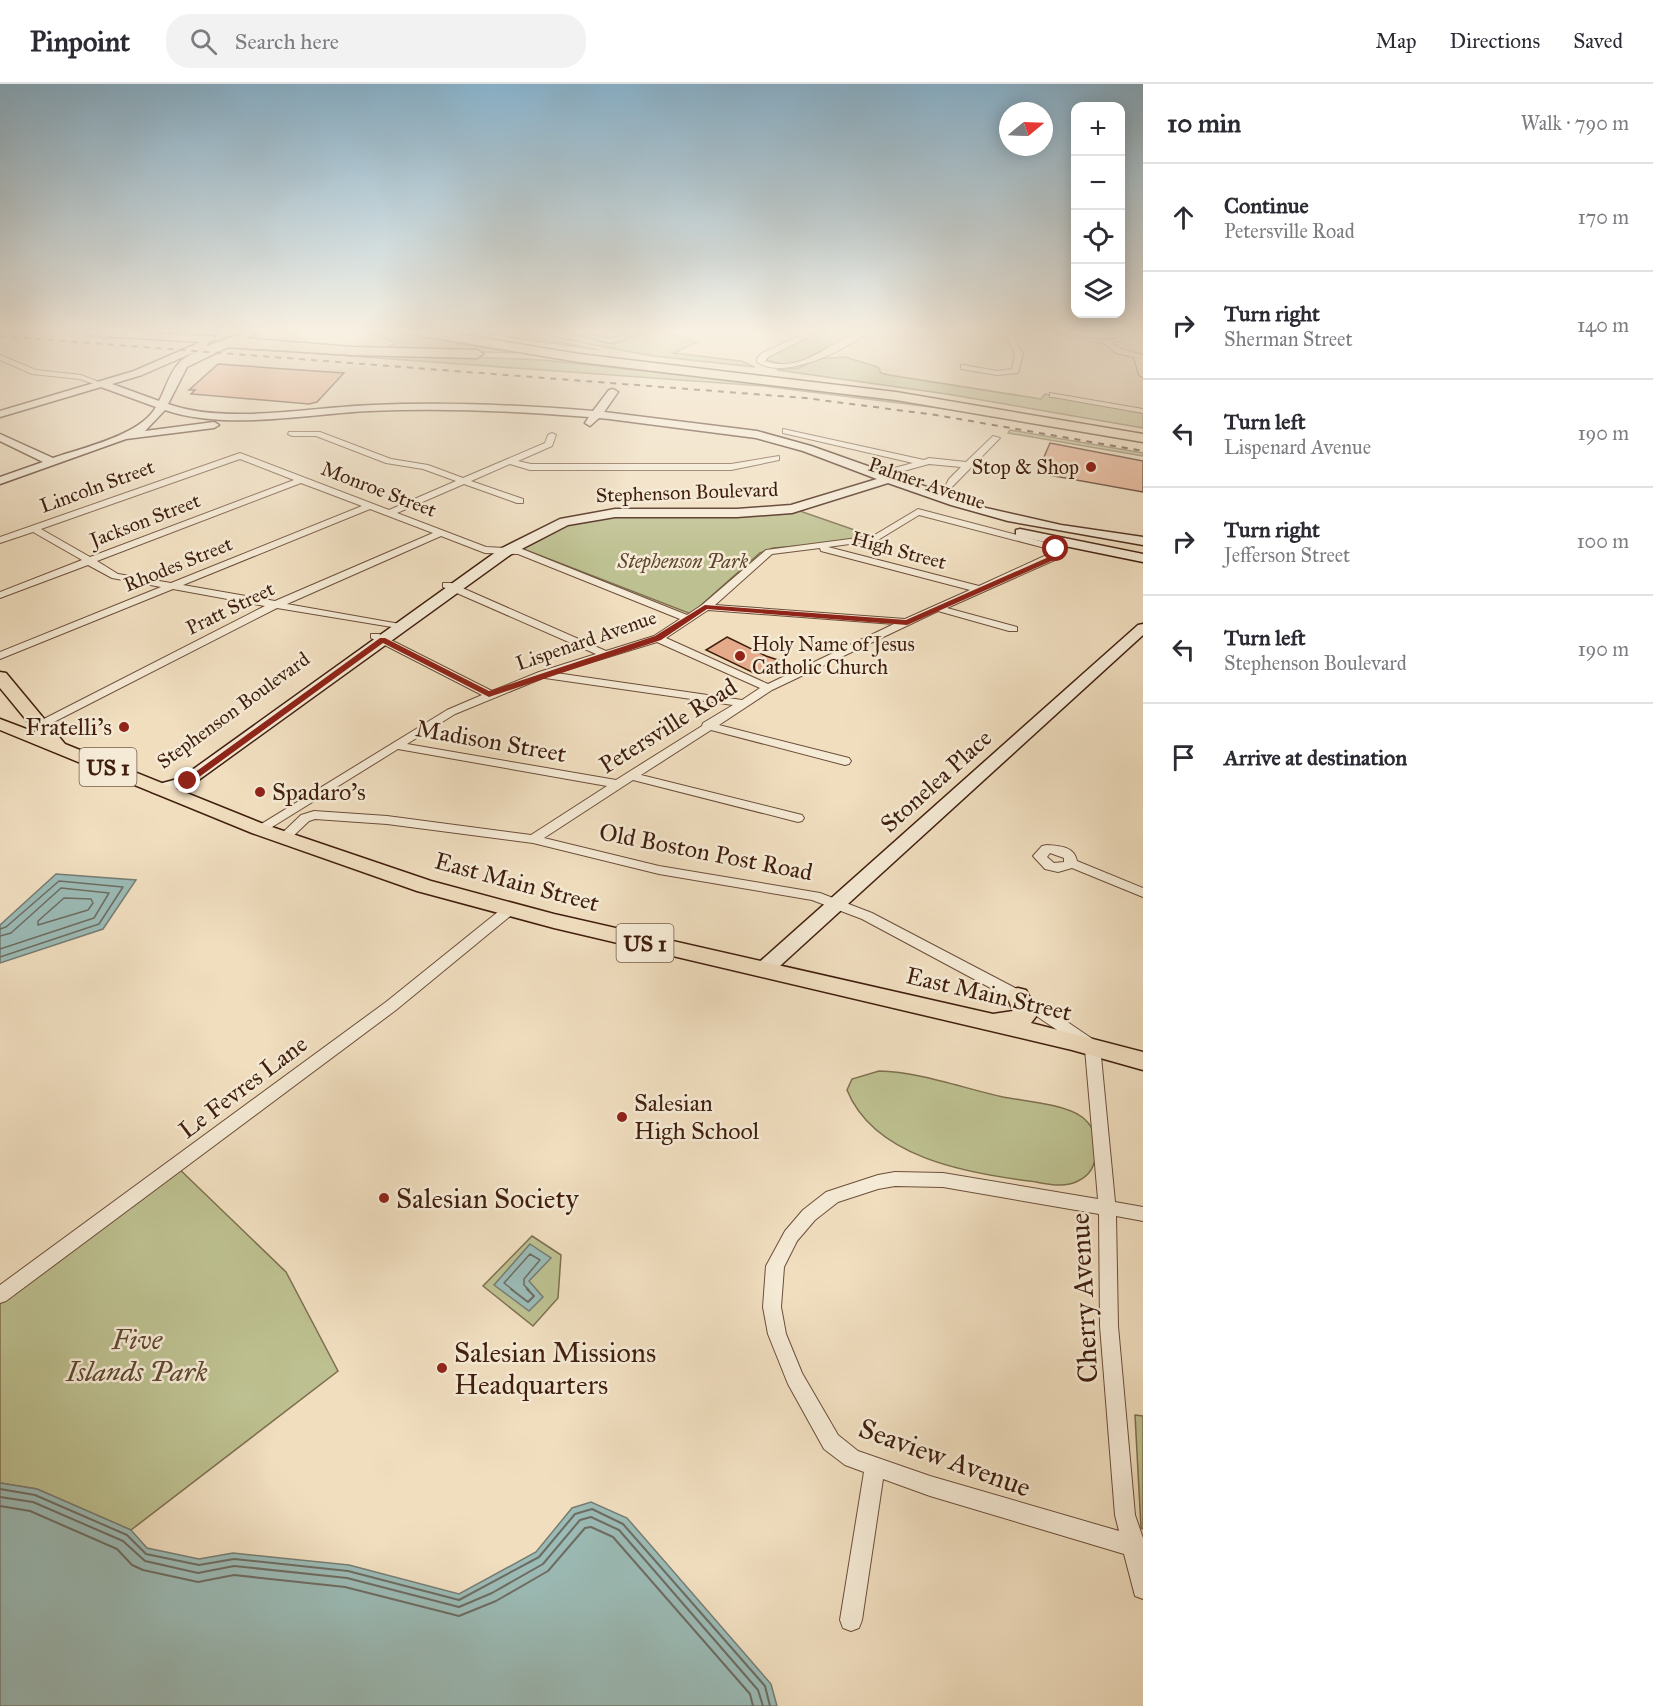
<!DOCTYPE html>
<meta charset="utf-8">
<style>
body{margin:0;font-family:"IM FELL Great Primer",serif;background:#f2f2f3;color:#2b2b33}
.controls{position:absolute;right:18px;top:18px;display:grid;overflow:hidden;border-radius:12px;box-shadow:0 3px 15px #0003}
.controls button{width:54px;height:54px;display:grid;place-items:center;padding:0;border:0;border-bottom:2px solid #e1e1e2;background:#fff;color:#2b2b33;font:30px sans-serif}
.compass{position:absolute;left:999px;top:18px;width:54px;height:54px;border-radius:50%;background:#fff;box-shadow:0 3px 15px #0003;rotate:71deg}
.stop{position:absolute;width:18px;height:18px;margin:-14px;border:4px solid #8f2418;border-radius:50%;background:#fff}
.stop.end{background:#8f2418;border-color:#fff;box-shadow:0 2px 6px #0008}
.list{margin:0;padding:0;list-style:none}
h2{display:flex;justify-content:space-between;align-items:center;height:78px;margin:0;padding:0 24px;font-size:26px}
h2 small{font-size:20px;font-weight:400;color:#7c7c81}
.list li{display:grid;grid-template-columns:39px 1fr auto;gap:18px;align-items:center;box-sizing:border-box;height:108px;padding:0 24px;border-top:2px solid #e1e1e2}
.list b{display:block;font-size:22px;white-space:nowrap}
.list p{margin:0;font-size:20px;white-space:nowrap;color:#7c7c81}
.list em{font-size:20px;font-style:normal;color:#7c7c81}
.icon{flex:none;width:33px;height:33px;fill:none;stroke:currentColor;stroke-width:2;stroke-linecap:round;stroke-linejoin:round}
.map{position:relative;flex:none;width:1143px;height:1622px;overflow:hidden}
header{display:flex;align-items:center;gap:36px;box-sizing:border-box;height:84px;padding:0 30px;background:#fff;border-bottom:2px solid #e1e1e2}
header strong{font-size:28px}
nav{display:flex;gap:33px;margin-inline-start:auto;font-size:21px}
.search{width:420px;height:54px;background:#f2f2f3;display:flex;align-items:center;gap:15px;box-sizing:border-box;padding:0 21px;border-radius:24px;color:#7c7c81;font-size:22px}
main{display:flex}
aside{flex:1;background:#fff}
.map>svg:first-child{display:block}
</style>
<header>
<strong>Pinpoint</strong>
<div class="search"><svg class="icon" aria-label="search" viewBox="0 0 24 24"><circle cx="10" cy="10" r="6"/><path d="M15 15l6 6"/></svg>Search here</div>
<nav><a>Map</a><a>Directions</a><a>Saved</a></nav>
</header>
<main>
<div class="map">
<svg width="1143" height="1622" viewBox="0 0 1143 1622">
<rect width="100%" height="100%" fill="#f0debf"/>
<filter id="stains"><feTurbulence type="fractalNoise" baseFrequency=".00333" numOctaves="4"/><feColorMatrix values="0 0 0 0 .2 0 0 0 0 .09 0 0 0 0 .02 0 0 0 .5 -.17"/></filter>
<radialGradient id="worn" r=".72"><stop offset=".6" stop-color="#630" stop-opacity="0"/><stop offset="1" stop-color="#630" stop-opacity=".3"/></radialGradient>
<g fill="#bdc090" stroke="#7e6f4f" stroke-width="1.5">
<polygon points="369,248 395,248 515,269 334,264 242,256 258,251 249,255 276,259 285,256 301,261 385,264 397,259"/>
<polygon points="475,248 512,248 599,266"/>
<polygon points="526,248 569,248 614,260 648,248 664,248 697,258 674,269 741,277 755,283 653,272"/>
<polygon points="819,248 861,248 795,280 784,281 767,276 771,270"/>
<polygon points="226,263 543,276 822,306 971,328 763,302"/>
<polygon points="845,273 878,283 881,289 889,291 1041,315 1045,310 1143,328 1143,344 947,310 777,286 799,284 816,275"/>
<polygon points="1010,346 1143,369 1143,372 1008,349"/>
<polygon points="797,426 872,452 838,459 773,464 760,469 691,530 518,463 561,441 595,433"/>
<path d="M 879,987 C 921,988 962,1004 1003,1013 C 1024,1017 1065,1020 1082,1033 C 1094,1042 1097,1054 1096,1068 C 1095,1081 1091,1091 1078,1097 C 1063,1105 1045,1099 1029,1097 C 966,1089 874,1073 847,1006 L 852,995 Z"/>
<polygon points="173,1079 286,1188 338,1287 131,1446 37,1405 0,1399 0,1204"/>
<polygon points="532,1152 561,1171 558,1214 533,1242 483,1202"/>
<polygon points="1135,1331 1143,1332 1143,1445 1141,1444"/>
</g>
<g fill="#9bbbb6" stroke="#777c73" stroke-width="1.5">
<polygon points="56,790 136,796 103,845 0,879 0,841"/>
<polygon points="530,1160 551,1174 529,1197 543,1213 529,1227 494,1201"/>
<polygon points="0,1399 37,1405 131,1446 147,1464 199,1475 233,1469 349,1481 459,1510 536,1468 572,1424 591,1418 627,1434 771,1600 777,1622 0,1622"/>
</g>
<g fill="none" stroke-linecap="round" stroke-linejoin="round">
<g stroke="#6e6c62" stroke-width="1.5">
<polygon points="64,814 91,815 93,819 88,826 38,841 38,837"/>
<polyline points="0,845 6,843 59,797 123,803 99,840 0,873"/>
<polyline points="0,852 11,849 61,804 109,809 94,834 0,865"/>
<polyline points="513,1206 504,1199 530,1170 540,1176 524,1195 524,1201 529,1206"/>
</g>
<g stroke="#6e6c62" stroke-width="2">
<polyline points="511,1205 528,1218 534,1212 527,1205"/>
<polyline points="0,1405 35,1411 127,1451 146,1470 199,1481 234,1475 348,1487 459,1516 539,1473 575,1430 592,1425 623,1440 765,1602 770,1622"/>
<polyline points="0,1413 33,1418 123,1457 145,1477 198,1489 234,1482 347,1494 459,1523 492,1509 543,1480 580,1436 591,1433 619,1446 758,1606 763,1622"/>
<polyline points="0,1422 30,1427 117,1465 132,1481 143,1486 198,1498 234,1491 345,1503 459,1532 496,1517 548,1487 585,1444 591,1443 613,1453 750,1610 753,1622"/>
</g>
</g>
<g fill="#e4aa89" stroke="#401e0e" stroke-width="1.5">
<polygon points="218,280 271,284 344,289 317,318 309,320 191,310 195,306 189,306"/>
<polygon points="1050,359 1143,377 1143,408 1037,389"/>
<polygon points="727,553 766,572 781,577 758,591 706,566"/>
</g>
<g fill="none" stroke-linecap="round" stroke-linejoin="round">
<g stroke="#6c4e3a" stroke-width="2">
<g id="street">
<path d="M 573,248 C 585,248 595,253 607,254 C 618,255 630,248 641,248 L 610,259 Z"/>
<path d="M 809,248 L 818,248 L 768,273 L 765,277 C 807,292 836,248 869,248 C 845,266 785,297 757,278 L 757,274 L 762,269 Z"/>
<polygon points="1012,248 1021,248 1014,253 1023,270 1018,289 997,291 961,285 961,281 964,281 997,287 1012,285 1015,270 1006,252"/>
<path d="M 1050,248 C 1069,248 1087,256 1106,256 C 1118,256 1130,248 1143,248 L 1112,259 L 1122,265 L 1143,271 L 1143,293 L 1139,291 L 1134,273 L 1116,269 L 1105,260 Z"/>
<polygon points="0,271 36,286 81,291 104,300 100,302 80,295 32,290 0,276"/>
<polygon points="1050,309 1143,325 1143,329 1053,313 1050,313"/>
<polygon points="783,345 924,376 929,374 966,378 993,352 1000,354 949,406 945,403 949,395 961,383 929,380 878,394 874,391 875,389 913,379 783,349"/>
<path d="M 289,348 L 320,348 L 391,375 L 428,381 L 463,394 L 545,359 L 548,351 L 552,349 L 556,351 L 552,362 L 518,377 L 531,380 L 731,380 L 779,372 L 779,376 L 731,386 L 530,386 L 510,380 L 471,397 L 523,415 L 523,419 L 517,419 L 464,400 L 397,429 L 486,463 L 522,465 L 687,531 L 702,521 L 766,466 L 873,452 L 918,425 L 1055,461 L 1064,468 L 1057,475 L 947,524 L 1017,543 L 1017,547 L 1009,547 L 938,527 L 772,606 L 719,641 L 849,674 L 851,677 L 849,680 L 845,681 L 711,646 L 641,691 L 802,731 L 804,734 L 802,737 L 798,738 L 633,696 L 544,754 L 659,782 L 820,809 L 872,829 L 1023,908 L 1097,958 L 1100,962 L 1115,1118 L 1143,1123 L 1143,1137 L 1116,1132 L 1118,1242 L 1135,1431 L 1143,1454 L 1143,1515 L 1135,1512 L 1124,1470 L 930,1412 L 883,1395 L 862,1536 L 859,1544 L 851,1547 L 843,1544 L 840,1536 L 864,1388 L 845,1381 L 824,1365 L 788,1300 L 768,1250 L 763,1223 L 766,1182 L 785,1147 L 803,1126 L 826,1108 L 878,1091 L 895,1088 L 943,1089 L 1098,1115 L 1085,965 L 1013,916 L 862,835 L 812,816 L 659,790 L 533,759 L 387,740 L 315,735 L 309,737 L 288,757 L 278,757 L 277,754 L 301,731 L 314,727 L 387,732 L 531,751 L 607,702 L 398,665 L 264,748 L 259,749 L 253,745 L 447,626 L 482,611 L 371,554 L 371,550 L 379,550 L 492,607 L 539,588 L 596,570 L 443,503 L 443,499 L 451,499 L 606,567 L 654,552 L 680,535 L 518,470 L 485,469 L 441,452 L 287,520 L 400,540 L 405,543 L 404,545 L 277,524 L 44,643 L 36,643 L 34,641 L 36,639 L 265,522 L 173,505 L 0,575 L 0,568 L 161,503 L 112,494 L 88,481 L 0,514 L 0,508 L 82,476 L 33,448 L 0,459 L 0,453 L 240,369 L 389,426 L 456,397 L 423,385 L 386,379 L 316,352 L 292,352 L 288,350 ZM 240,375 L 294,396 L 90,473 L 41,445 ZM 301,399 L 362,422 L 171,499 L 118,490 L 97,477 ZM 370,425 L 433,449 L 275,517 L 183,501 ZM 919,431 L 1049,465 L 1053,468 L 979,502 L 828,463 L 878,456 ZM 820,464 L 821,467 L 970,506 L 905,535 L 715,521 L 772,470 ZM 708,526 L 894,540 L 768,600 L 666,554 ZM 657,558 L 760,604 L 742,616 L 556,589 ZM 543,594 L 545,594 L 733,621 L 703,639 L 702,642 L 616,696 L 407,660 L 455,630 ZM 895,1102 L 943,1103 L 1099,1130 L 1100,1242 L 1115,1431 L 1119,1447 L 930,1392 L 858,1367 L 838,1351 L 802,1289 L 786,1250 L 781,1223 L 784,1183 L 797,1157 L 815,1136 L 838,1118 L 878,1105 Z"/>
<path d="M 1047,761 C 1059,762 1074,762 1077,777 L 1143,804 L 1143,813 L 1072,784 L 1058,788 L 1045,785 L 1033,772 L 1042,762 ZM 1050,769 L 1064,774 L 1064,778 L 1054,779 L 1047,773 Z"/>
<polygon points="509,821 516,826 514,829 396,926 6,1217 0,1219 0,1201 386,918 504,823"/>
</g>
</g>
<g stroke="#401e0e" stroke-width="3">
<g id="secondary">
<path d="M 82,248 L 214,252 L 214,256 L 210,257 L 206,263 L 142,291 L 112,300 L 159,317 C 165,306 170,288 179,279 C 193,265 240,248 259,248 L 187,283 L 168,320 C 227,341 310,323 373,321 C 447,318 520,321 593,327 L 609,306 L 613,305 L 618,308 L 604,328 L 757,347 L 811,362 L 986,424 L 1061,441 L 1143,453 L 1143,461 L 1008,437 L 951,421 L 888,399 L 792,429 L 737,433 L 615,433 L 568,441 L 510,471 L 193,700 L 158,710 L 152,708 L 150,705 L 152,702 L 181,694 L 500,465 L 560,435 L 615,425 L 737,425 L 791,421 L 877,395 L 803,367 L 756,354 L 609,335 L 599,334 L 590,342 L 585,339 L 589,333 C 516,327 443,324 369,327 C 305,330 227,347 165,326 L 145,347 L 214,338 L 219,341 L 214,344 L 126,355 L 0,400 L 0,393 L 43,378 L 0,357 L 0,350 L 53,374 C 82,364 141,351 156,323 L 101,303 L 0,333 L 0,327 L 134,287 L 201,258 L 87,251 Z"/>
<polygon points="1020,445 1143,470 1143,478 1016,452 1016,446"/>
<polygon points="1143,540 1143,551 770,891 756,891 753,886 756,881 1138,541"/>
</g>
</g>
<g stroke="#401e0e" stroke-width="3">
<polygon id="primary" points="0,588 6,589 65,660 266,741 431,797 554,830 993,930 1013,927 1007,912 1010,906 1018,904 1026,906 1038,930 1031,939 1143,968 1143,986 1072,966 554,844 417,807 252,749 0,646 0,635 37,649 0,604"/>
</g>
<g stroke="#401e0e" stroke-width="3">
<g id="highway">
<polygon points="101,248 113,248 106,254 102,253"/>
<path d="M 127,248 L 159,248 L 160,250 C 153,256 134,254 127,248 Z"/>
<polygon points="416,248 446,248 579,270 896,308 1143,350 1143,358 896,316 579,278 422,252"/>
<polygon points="241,254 352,263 477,266 483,270 477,274 352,271 225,263 219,259 225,255"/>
</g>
</g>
<use href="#street" fill="#f5ead5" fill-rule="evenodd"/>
<use href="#secondary" fill="#f5ead5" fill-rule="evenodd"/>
<use href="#primary" fill="#f0debf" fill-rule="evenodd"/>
<use href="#highway" fill="#f0debf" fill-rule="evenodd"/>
<polyline stroke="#401e0e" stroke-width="2" stroke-dasharray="6 6" stroke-linecap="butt" points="0,252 805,314 936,331 1143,367"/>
</g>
<linearGradient id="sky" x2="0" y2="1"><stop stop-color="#89b7d4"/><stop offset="0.52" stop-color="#f8f0e2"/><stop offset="1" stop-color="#f8f0e2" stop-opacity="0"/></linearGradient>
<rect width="1143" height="475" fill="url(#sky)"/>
<polygon fill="#8f2418" points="1056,463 1062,471 1056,475 907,541 707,525 661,556 489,613 383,559 191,699 183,697 380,554 385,554 489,607 655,552 705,521 906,536 1051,472 1055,470 1053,465"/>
<g fill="#8f2418" stroke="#f5ead5" stroke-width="2">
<circle cx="1091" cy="383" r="6"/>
<circle cx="740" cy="572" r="6"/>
<circle cx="124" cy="643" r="6"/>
<circle cx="260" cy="708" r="6"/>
<circle cx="622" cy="1033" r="6"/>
<circle cx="384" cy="1114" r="6"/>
<circle cx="442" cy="1284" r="6"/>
</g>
<g text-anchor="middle" stroke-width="5" stroke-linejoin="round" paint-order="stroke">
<g font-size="20" fill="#401e0e" stroke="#f5ead5" text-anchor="end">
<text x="1079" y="390">Stop &amp; Shop</text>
<text x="752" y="567" text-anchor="start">Holy Name of Jesus<tspan x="752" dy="23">Catholic Church</tspan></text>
</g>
<g font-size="20" fill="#401e0e" stroke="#f5ead5">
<text transform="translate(927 399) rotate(19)" y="7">Palmer Avenue</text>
<text transform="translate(97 402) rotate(-20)" y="7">Lincoln Street</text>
<text transform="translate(379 405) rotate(21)" y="7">Monroe Street</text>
<text transform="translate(687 408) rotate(-2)" y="7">Stephenson Boulevard</text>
<text transform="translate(145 436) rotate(-21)" y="7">Jackson Street</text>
<text transform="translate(899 466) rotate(15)" y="7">High Street</text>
<text transform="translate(178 480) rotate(-22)" y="7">Rhodes Street</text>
<text transform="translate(230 524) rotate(-26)" y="7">Pratt Street</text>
<text transform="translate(586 556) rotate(-19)" y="7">Lispenard Avenue</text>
<text transform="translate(233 626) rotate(-36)" y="7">Stephenson Boulevard</text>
</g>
<g font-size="20" font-style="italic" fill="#5f462e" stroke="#f5ead5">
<text x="683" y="484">Stephenson Park</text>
</g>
<g fill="#f5ead5" stroke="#765b4a" stroke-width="1.5">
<rect x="79.5" y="664" width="57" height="38" rx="4.5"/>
<rect x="616.5" y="840" width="57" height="38" rx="4.5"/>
</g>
<g font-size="22" font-weight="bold" fill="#401e0e">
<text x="108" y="691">US 1</text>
<text x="645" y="867">US 1</text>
</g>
<g font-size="24" fill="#401e0e" stroke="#f5ead5">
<text transform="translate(668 642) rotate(-32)" y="8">Petersville Road</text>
<text transform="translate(491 657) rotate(10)" y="8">Madison Street</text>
<text transform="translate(936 697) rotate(-42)" y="8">Stonelea Place</text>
<text transform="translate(706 768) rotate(11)" y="8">Old Boston Post Road</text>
<text transform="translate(517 798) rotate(15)" y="8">East Main Street</text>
<text transform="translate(989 910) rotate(13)" y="8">East Main Street</text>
<text transform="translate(243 1003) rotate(-37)" y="8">Le Fevres Lane</text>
</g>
<g font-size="24" fill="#401e0e" stroke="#f5ead5" text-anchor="start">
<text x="112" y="651" text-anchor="end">Fratelli's</text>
<text x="272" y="716">Spadaro's</text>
<text x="634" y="1027">Salesian<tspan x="634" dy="28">High School</tspan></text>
</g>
<g font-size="28" fill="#401e0e" stroke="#f5ead5" text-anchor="start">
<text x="396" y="1124">Salesian Society</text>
<text x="454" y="1278">Salesian Missions<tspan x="454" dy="32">Headquarters</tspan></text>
</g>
<g font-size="28" fill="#401e0e" stroke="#f5ead5">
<text transform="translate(1083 1214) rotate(-93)" y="10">Cherry Avenue</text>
<text transform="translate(945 1373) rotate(20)" y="10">Seaview Avenue</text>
</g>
<g font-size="28" font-style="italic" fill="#5f462e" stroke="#f5ead5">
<text x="137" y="1265">Five<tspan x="137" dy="32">Islands Park</tspan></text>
</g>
</g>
<rect width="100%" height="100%" filter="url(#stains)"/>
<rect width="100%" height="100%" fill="url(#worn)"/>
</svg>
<div class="controls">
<button>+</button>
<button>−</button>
<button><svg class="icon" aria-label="locate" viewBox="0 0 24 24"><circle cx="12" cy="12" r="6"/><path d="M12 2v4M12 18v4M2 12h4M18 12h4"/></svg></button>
<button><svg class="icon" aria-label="layers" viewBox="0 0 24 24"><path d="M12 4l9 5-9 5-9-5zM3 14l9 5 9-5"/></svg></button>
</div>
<svg class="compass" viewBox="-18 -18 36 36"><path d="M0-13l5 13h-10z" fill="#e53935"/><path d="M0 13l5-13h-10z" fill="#7c7c81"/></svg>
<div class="stop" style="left:1056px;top:465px"></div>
<div class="stop end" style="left:188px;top:697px"></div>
</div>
<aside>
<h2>10 min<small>Walk · 790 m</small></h2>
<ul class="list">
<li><svg class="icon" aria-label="ahead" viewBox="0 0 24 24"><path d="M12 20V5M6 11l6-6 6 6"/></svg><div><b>Continue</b><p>Petersville Road</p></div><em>170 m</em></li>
<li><svg class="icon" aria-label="right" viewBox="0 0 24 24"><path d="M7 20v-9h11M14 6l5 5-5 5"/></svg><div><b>Turn right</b><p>Sherman Street</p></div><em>140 m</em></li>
<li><svg class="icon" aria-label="left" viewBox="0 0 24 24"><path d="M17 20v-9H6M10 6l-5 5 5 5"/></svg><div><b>Turn left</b><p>Lispenard Avenue</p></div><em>190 m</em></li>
<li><svg class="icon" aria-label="right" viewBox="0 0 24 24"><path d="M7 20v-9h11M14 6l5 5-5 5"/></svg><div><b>Turn right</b><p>Jefferson Street</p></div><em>100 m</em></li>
<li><svg class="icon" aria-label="left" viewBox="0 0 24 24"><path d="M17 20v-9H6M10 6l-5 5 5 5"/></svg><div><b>Turn left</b><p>Stephenson Boulevard</p></div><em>190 m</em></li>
<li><svg class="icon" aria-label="arrive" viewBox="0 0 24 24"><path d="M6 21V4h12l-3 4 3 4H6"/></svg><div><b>Arrive at destination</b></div></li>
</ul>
</aside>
</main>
